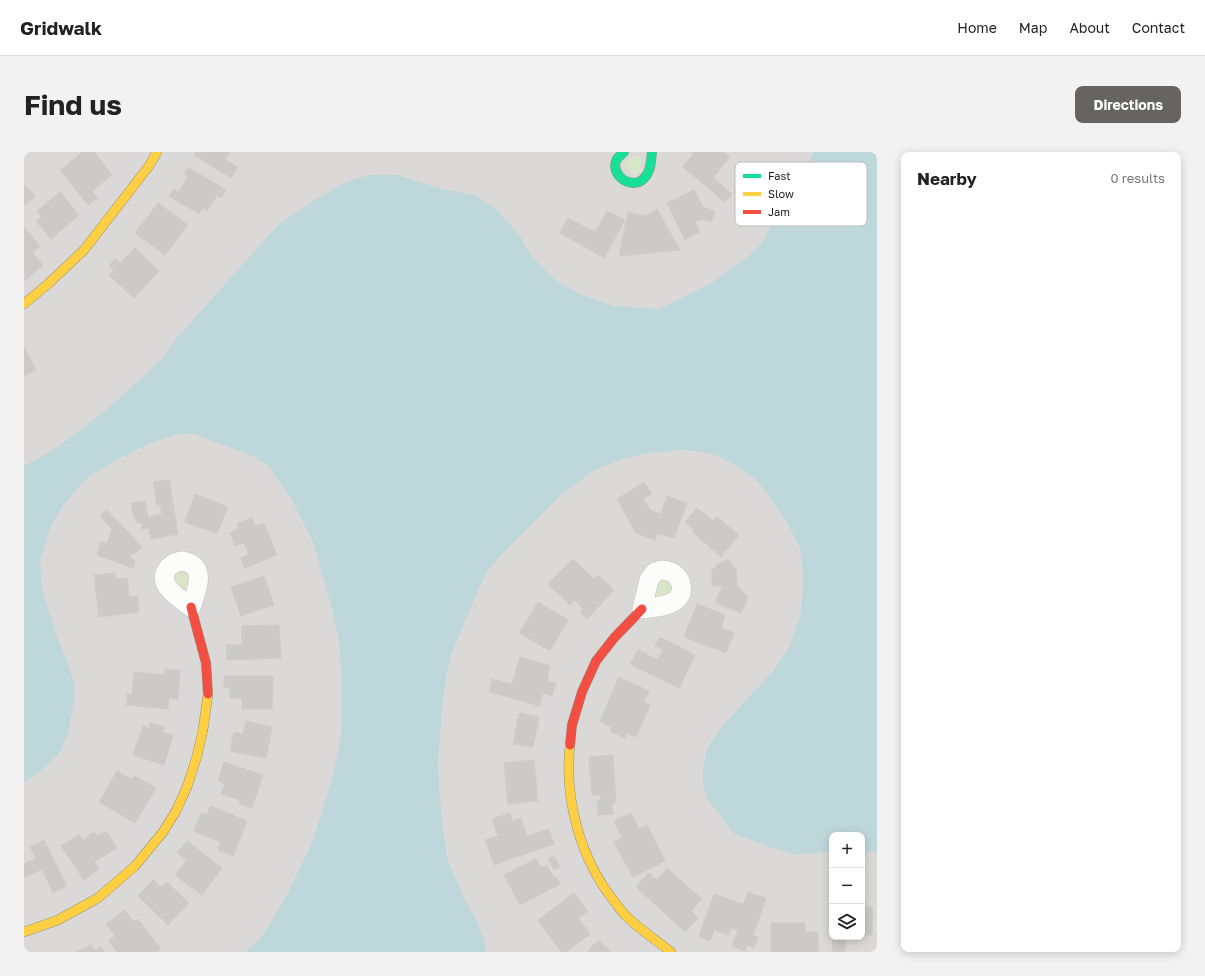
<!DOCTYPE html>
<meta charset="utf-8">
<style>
body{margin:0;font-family:"Golos Text",sans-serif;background:#f2f2f2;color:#222}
.controls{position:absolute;right:12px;bottom:12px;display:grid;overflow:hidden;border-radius:8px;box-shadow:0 2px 10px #0003}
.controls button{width:36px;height:36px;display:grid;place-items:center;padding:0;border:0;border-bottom:1px solid #e0e0e0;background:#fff;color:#222;font:20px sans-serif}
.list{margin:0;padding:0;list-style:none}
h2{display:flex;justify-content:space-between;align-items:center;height:52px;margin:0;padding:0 16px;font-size:17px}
h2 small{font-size:13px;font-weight:400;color:#767676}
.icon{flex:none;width:22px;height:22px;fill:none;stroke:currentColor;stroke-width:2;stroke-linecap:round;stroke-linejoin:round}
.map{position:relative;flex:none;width:853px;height:800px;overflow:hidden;border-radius:8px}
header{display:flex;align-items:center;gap:24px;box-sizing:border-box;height:56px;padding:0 20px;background:#fff;border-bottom:1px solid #e0e0e0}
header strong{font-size:19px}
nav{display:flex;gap:22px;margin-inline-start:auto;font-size:14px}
.intro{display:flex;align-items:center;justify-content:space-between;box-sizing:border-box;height:96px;padding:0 24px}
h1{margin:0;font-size:28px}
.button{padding:10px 18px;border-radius:8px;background:#656463;color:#fff;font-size:14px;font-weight:700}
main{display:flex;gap:24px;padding:0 24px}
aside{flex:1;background:#fff;border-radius:8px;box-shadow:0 2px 10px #0003}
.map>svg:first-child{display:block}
</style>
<header>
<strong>Gridwalk</strong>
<nav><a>Home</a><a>Map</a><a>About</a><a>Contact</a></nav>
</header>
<div class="intro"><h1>Find us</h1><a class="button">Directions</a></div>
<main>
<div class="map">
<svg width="853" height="800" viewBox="0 0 853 800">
<rect width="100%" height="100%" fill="#ebe9e6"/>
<path fill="#dad9d7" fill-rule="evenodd" d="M 0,0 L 853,0 L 853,800 L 0,800 ZM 808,683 L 838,683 L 838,785 L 808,785 Z"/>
<g fill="#d9e5c8">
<polygon points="611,4 615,5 618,8 613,28 599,12 607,5"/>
<polygon points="157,418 168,421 162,440 155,440 149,424 150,421"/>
<polygon points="646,426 651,444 633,445 631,443 635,427"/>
</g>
<polygon fill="#bed7db" points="790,0 853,0 853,700 838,699 838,683 808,683 808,699 772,703 743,694 709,681 683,646 679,632 679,616 682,600 687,590 698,574 749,519 765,496 776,465 779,439 779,419 776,396 768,380 758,363 733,328 716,316 694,304 680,300 658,298 625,301 596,308 569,319 538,342 475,405 462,420 437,478 427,503 422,524 418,557 414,609 416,646 419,678 424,710 441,749 450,764 460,788 462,800 221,800 237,786 262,745 287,693 298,660 310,620 318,578 318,530 315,488 307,453 289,390 267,346 244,314 229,304 170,282 152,283 126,291 94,307 64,325 39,353 26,377 16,408 18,437 33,485 46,518 50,532 50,550 44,582 34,603 16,619 0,630 0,314 28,299 58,277 96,246 139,206 150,189 255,72 293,47 322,30 346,23 374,23 411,35 452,44 471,56 496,84 509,106 532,129 558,143 590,154 635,157 689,130 725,104 736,93"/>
<g fill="#cccac7" stroke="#cecbc8">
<polygon points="59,0 70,0 88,23 68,39 74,46 64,53 36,18"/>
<polygon points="172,0 206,0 201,8 214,15 207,26 170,3"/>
<polygon points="668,0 700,0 706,5 689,26 708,42 701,50 659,15 670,1"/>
<polygon points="164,15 202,38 197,46 193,43 183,59 179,56 175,62 145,44 150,37 155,40 164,24 160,22"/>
<polygon points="0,32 11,45 1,53 0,52"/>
<polygon points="670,38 679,55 691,59 687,70 678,67 671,70 676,80 661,88 643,51"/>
<polygon points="36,40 55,63 27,87 12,69 18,65 13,59"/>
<polygon points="134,51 164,73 141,103 111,81"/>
<polygon points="633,57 656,98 595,104 604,60 620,64"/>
<polygon points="583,59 601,68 580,106 536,81 544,66 571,80"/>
<polygon points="0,75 16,94 8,101 19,113 1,128"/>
<polygon points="111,96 135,119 110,146 85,123 90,118 85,113 91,107 96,111"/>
<polygon points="0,195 12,218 0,224"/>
<polygon points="145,328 154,382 127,387 125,376 118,377 117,370 113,371 112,366 110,367 107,351 121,349 124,365 138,362 136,352 133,353 129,330"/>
<polygon points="620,330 628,342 619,347 626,358 637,362 643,344 663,351 650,386 633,381 631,388 612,381 593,347"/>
<polygon points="171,342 204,355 193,382 161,370"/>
<polygon points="673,356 689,369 693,365 715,383 697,405 668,380 670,378 661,370"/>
<polygon points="83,358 118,395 112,401 107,402 106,406 111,408 109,416 73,403 77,390 83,392 88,377 76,364"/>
<polygon points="228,366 231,374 240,371 253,403 221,416 217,406 225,403 220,391 211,394 206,381 215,377 213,372"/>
<polygon points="549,407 570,427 574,423 590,438 563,467 556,460 559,456 550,448 546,453 524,432"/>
<polygon points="704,407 712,417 713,434 724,445 717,461 691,450 698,434 688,434 688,417 693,417 691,414"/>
<polygon points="91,421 92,427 103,426 105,445 113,444 115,460 75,465 70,423"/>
<polygon points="240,424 250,453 217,464 207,435"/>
<polygon points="514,450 544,468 526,499 495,481"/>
<polygon points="673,452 701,463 697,475 710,481 702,501 660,485"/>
<polygon points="255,473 257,506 203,508 202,493 218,493 218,474"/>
<polygon points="636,485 671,503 655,536 606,512 614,498 634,508 639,497 631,494"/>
<polygon points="496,505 526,514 523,529 532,531 528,544 519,541 516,554 465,540 468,527 488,532"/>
<polygon points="141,517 156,519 154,547 145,546 144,557 102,553 103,542 108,543 110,520 141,523"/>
<polygon points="200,524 249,524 248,557 218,557 218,546 206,546 206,536 200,535"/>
<polygon points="595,525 625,539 620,550 626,553 612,585 603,581 601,586 586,579 587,575 576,569"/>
<polygon points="495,561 515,565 509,595 489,592"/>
<polygon points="222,569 248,575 242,606 206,599 210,580 219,582"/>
<polygon points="126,571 141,575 139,580 149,584 140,613 109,603 119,574 125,576"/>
<polygon points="589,603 592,651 588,651 589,662 574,663 573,648 577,648 576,643 568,643 565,605"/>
<polygon points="510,608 514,649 484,652 480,611"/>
<polygon points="200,610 239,623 228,656 215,652 216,648 197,642 201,632 194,629"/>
<polygon points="93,619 108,627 110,624 132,636 111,671 75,650"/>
<polygon points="186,654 223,669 209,704 194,698 197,690 170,679 177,661 183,663"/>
<polygon points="486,661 488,669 497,666 503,684 525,677 530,692 470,713 461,688 474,684 468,667"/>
<polygon points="607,661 615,677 623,673 641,709 609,725 590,690 598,686 590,669"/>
<polygon points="82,679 93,696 70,710 75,717 60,728 37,694 55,683 59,688 70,680 73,684"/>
<polygon points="20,688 43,734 29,741 18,717 0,726 0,712 12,706 6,695"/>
<polygon points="163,689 198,716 178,743 151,723 163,708 153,701"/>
<polygon points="530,704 536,715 530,718 524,707"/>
<polygon points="512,707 517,716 523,713 530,726 532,725 536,732 496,753 480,723"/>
<polygon points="643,716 678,747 667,759 674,766 661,780 612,735 625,721 633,728"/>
<polygon points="129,728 137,735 143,730 165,751 144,773 114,744"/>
<polygon points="724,740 742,746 729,784 734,785 730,796 723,793 721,799 708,794 714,778 707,776 704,783 690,778 686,789 675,785 690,742 719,752"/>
<polygon points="550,741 564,759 554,766 566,782 542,800 537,800 514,768"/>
<polygon points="838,755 849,755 848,783 838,783"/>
<polygon points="101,758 110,770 114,767 137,797 133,800 93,800 85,789 91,784 82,772"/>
<polygon points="747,771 781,771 781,780 794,780 794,800 747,800"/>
<polygon points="809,785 822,785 821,800 808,800"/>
<polygon points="574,788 587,800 563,800"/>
<polygon points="67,793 70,798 77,795 80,800 52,800"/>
</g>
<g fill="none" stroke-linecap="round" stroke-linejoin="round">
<g stroke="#c1c0be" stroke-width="20">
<g id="street">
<path d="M 158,409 C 184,413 173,438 167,455 C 157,447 134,435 142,419 C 145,413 151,410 158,409 Z"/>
<path d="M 637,418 C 641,418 645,419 649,421 C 658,426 661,441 652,448 C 644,455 629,455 618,457 L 625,428 L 631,420 Z"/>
</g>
</g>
<g stroke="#929380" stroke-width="10">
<path id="fast" d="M 600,0 C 598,2 595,4 593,7 C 584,23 610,41 622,24 C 627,18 627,8 628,0"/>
</g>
<g stroke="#929380" stroke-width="10">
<g id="slow">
<polyline points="0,152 24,132 60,98 125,14 133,0"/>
<path d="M 546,593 C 540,647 556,706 590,749 C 594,754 597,759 601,763 C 615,777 632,788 647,800"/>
<polyline points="0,780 34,768 74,746 111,714 139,680 152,659 163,635 173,604 179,578 184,542"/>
</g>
</g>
<g stroke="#929380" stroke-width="10">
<g id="jam">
<polyline points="167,455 182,511 184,542"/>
<polyline points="546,593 548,573 558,540 572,509 590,486 618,457"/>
</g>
</g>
<use href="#street" stroke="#fcfcfb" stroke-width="19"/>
<use href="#fast" stroke="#16e098" stroke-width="9"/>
<use href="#slow" stroke="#ffcf43" stroke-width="9"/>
<use href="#jam" stroke="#f24e42" stroke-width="9"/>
</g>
<rect x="711" y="10" width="132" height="64" rx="6" fill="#fff" stroke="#bbb" stroke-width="1"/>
<rect x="719" y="22" width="18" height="4" fill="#16e098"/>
<rect x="719" y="40" width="18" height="4" fill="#ffcf43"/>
<rect x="719" y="58" width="18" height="4" fill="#f24e42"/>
<g font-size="11" fill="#1d1d1d">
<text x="744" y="28">Fast</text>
<text x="744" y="46">Slow</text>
<text x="744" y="64">Jam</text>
</g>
</svg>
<div class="controls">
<button>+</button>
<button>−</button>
<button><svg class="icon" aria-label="layers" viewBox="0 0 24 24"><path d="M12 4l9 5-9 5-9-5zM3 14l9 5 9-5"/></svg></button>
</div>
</div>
<aside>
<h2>Nearby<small>0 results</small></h2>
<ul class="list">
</ul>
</aside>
</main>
